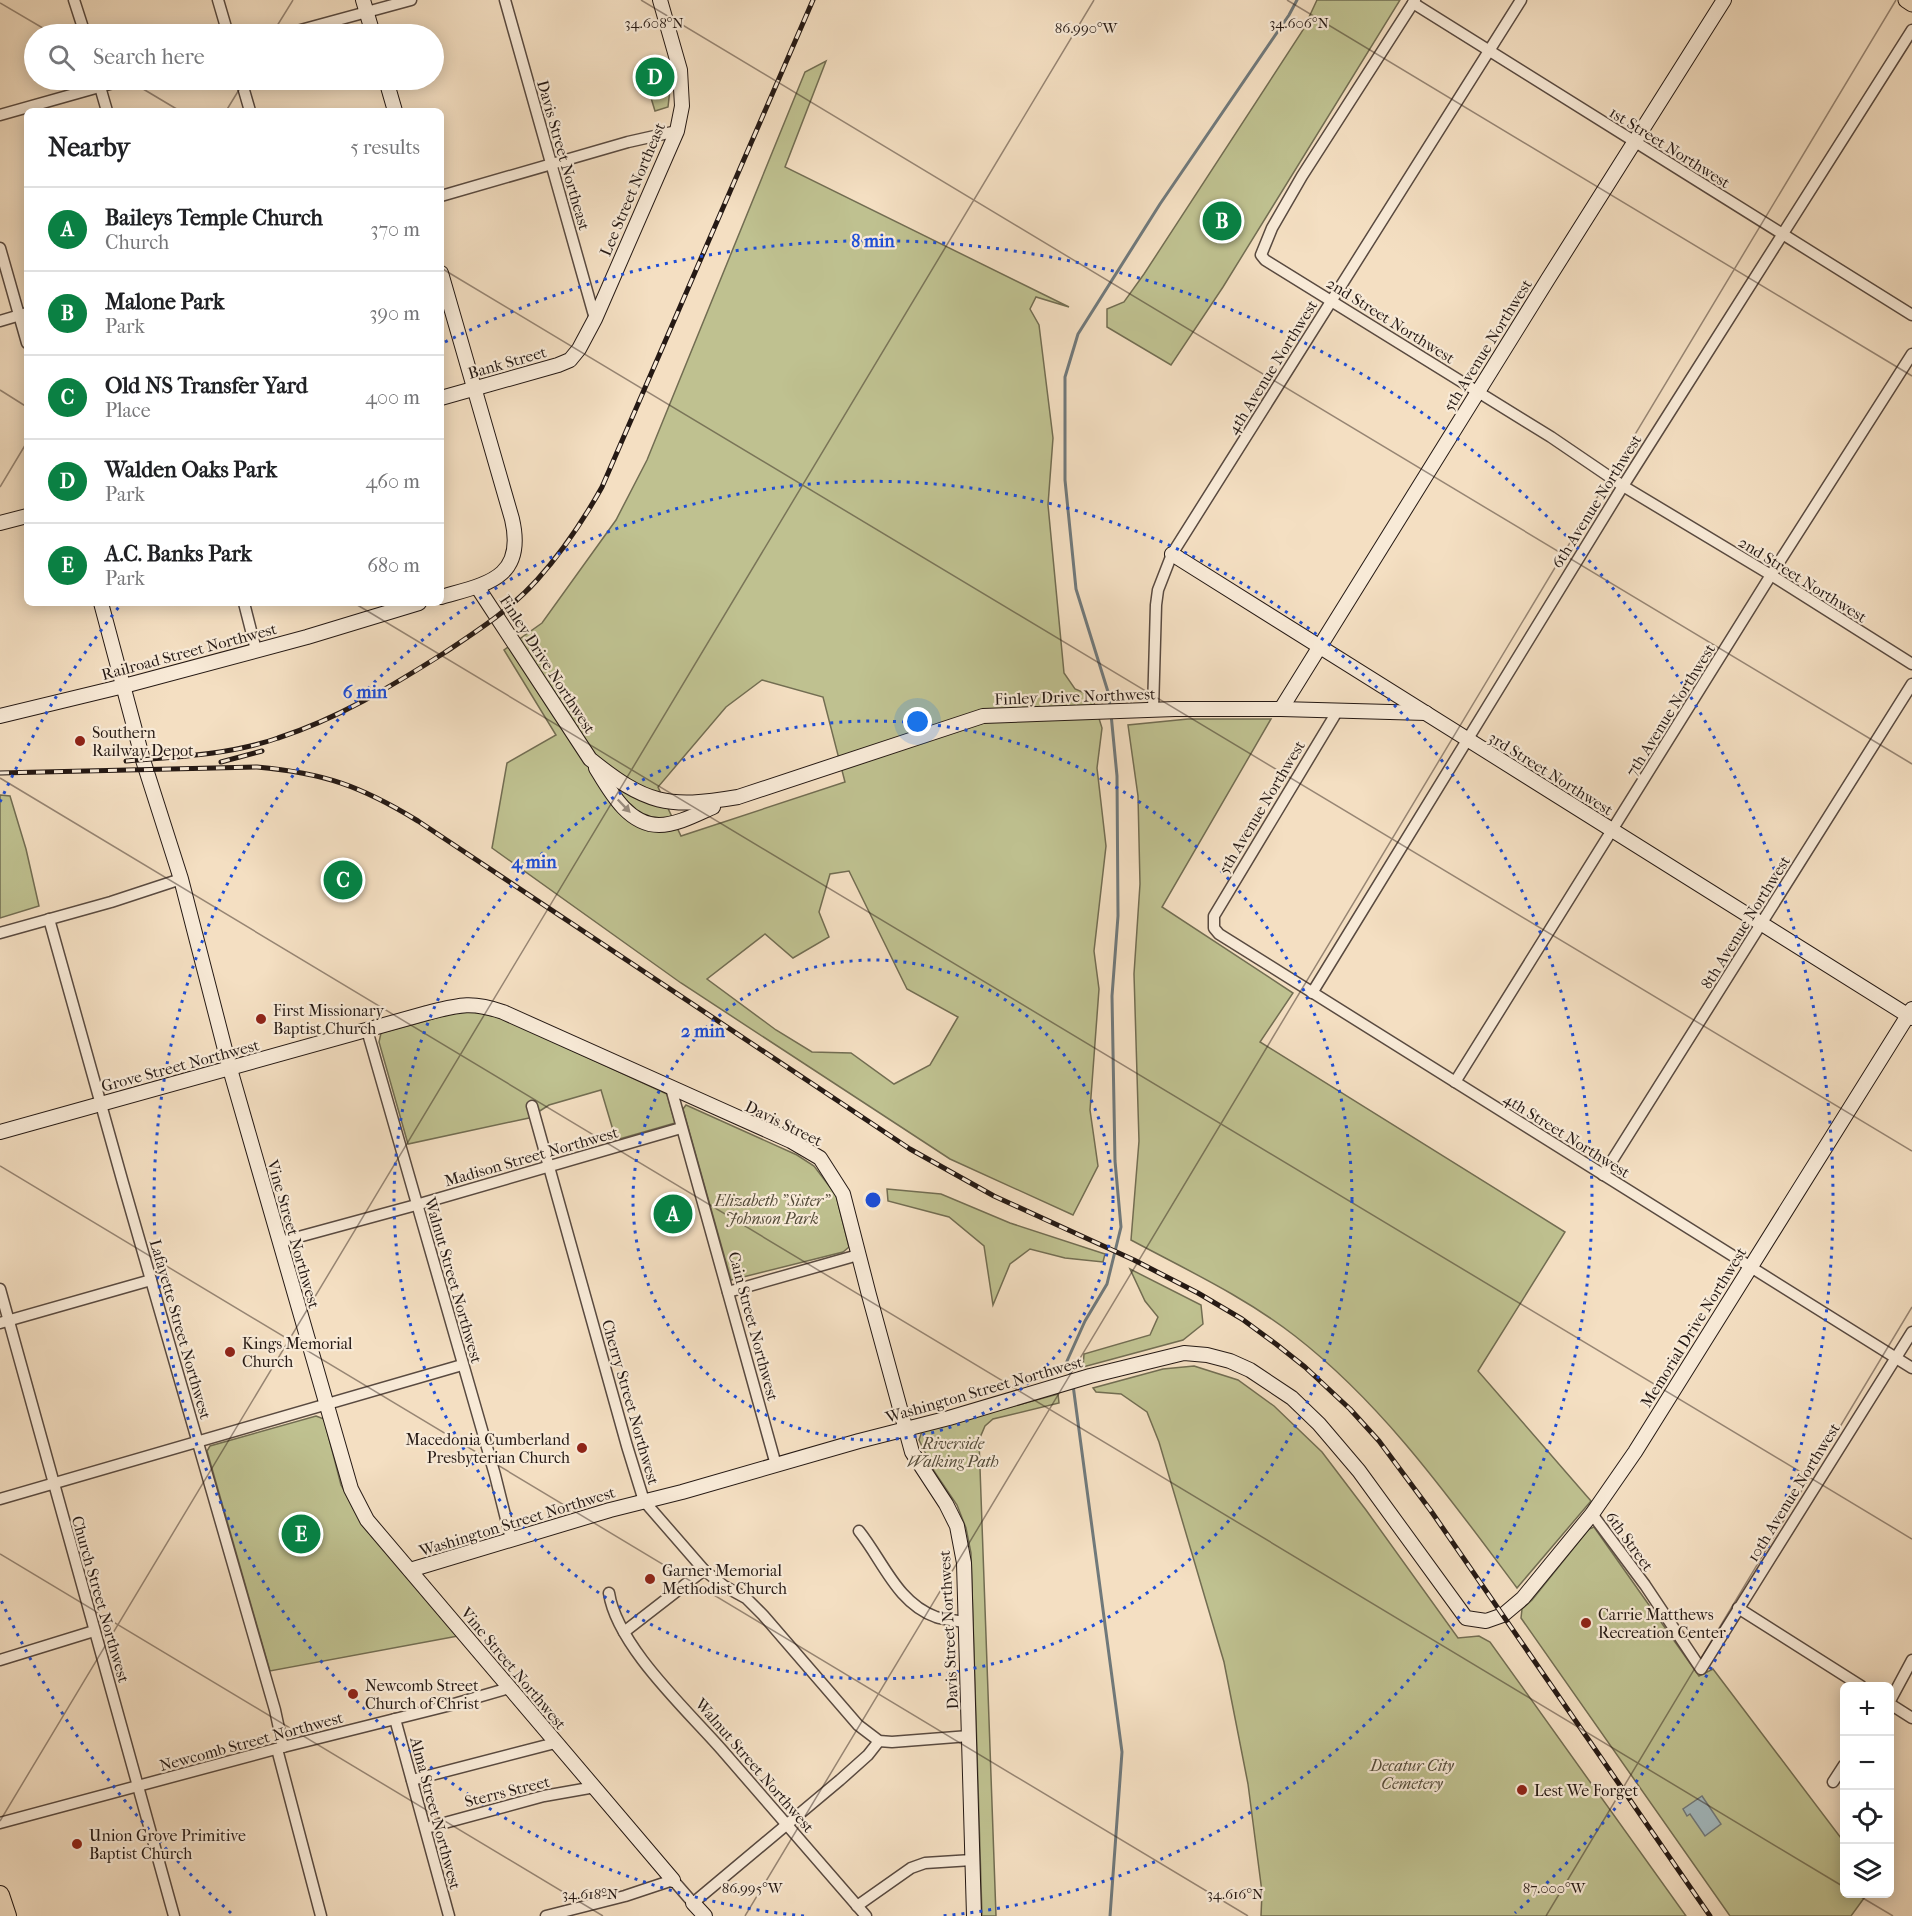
<!DOCTYPE html>
<meta charset="utf-8">
<style>
body{margin:0;font-family:"IM FELL French Canon",serif;background:#f6f6f6;color:#202124}
.controls{position:absolute;right:18px;bottom:18px;display:grid;overflow:hidden;border-radius:9px;box-shadow:0 3px 15px #0003}
.controls button{width:54px;height:54px;display:grid;place-items:center;padding:0;border:0;border-bottom:2px solid #e0e0e0;background:#fff;color:#202124;font:30px sans-serif}
.you{position:absolute;left:918px;top:722px;width:21px;height:21px;margin:-15px;border:4px solid #fff;border-radius:50%;background:#1a73e8;box-shadow:0 0 0 9px #1a73e833}
.badge{display:grid;place-items:center;width:39px;height:39px;border-radius:50%;background:#0b8043;color:#fff;font-size:20px;font-weight:700}
.pin{position:absolute;translate:-50% -50%;border:3px solid #fff;box-shadow:0 2px 6px #0006}
.list{margin:0;padding:0;list-style:none}
h2{display:flex;justify-content:space-between;align-items:center;height:78px;margin:0;padding:0 24px;font-size:26px}
h2 small{font-size:20px;font-weight:400;color:#757577}
.list li{display:grid;grid-template-columns:39px 1fr auto;gap:18px;align-items:center;box-sizing:border-box;height:84px;padding:0 24px;border-top:2px solid #e0e0e0}
.list b{display:block;font-size:22px;white-space:nowrap}
.list p{margin:0;font-size:20px;white-space:nowrap;color:#757577}
.list em{font-size:20px;font-style:normal;color:#757577}
.icon{flex:none;width:33px;height:33px;fill:none;stroke:currentColor;stroke-width:2;stroke-linecap:round;stroke-linejoin:round}
.map{position:relative;flex:none;width:1912px;height:1916px;overflow:hidden}
.search{position:absolute;background:#fff;box-shadow:0 3px 15px #0003;left:24px;top:24px;width:420px;height:66px;display:flex;align-items:center;gap:15px;box-sizing:border-box;padding:0 21px;border-radius:33px;color:#757577;font-size:22px}
.panel{position:absolute;background:#fff;box-shadow:0 3px 15px #0003;left:24px;top:108px;width:420px;height:498px;border-radius:9px}
.map>svg:first-child{display:block}
</style>
<div class="map">
<svg width="1912" height="1916" viewBox="0 0 1912 1916">
<rect width="100%" height="100%" fill="#f4dfc2"/>
<filter id="stains"><feTurbulence type="fractalNoise" baseFrequency=".00333" numOctaves="4"/><feColorMatrix values="0 0 0 0 .2 0 0 0 0 .09 0 0 0 0 .02 0 0 0 .5 -.17"/></filter>
<radialGradient id="worn" r=".72"><stop offset=".6" stop-color="#630" stop-opacity="0"/><stop offset="1" stop-color="#630" stop-opacity=".3"/></radialGradient>
<g fill="#bfc190" stroke="#726d52" stroke-width="1.5" fill-rule="evenodd">
<polygon points="1317,0 1400,0 1223,287 1171,365 1107,327 1107,309 1124,302 1144,274 1303,30"/>
<polygon points="662,60 670,89 668,107 655,111 641,65"/>
<path d="M 826,61 L 785,167 L 1069,307 L 1036,297 L 1030,309 L 1039,325 L 1053,438 L 1048,505 L 1064,673 L 1075,689 L 1092,696 L 1102,728 L 1097,768 L 1106,846 L 1094,951 L 1099,989 L 1090,1110 L 1098,1166 L 1073,1215 L 950,1159 L 681,983 L 492,848 L 507,763 L 556,735 L 504,650 L 542,623 L 616,520 L 647,460 L 805,72 ZM 762,680 L 823,697 L 845,782 L 681,836 L 658,787 L 726,707 ZM 849,871 L 907,989 L 958,1017 L 930,1065 L 894,1084 L 851,1053 L 812,1052 L 776,1030 L 707,979 L 765,934 L 793,958 L 829,937 L 819,912 L 830,874 Z"/>
<path d="M 1188,719 L 1271,719 L 1162,907 L 1293,993 L 1260,1042 L 1565,1232 L 1478,1371 L 1591,1501 L 1517,1588 C 1451,1500 1384,1405 1295,1336 C 1245,1297 1187,1270 1131,1240 L 1139,1141 L 1134,974 L 1140,884 L 1138,796 L 1128,725 Z"/>
<polygon points="0,795 10,796 26,849 39,906 0,918"/>
<polygon points="461,1011 487,1011 667,1094 675,1123 616,1140 601,1090 549,1105 529,1118 408,1144 379,1042 381,1033"/>
<polygon points="686,1105 797,1155 814,1166 836,1195 849,1247 843,1252 731,1280 683,1109"/>
<polygon points="887,1189 941,1194 1010,1223 1105,1254 1103,1262 1065,1258 1030,1249 1010,1264 993,1305 984,1246 949,1217 888,1201"/>
<polygon points="1130,1269 1201,1305 1203,1324 1183,1340 1083,1367 1084,1354 1150,1335 1158,1317 1145,1301"/>
<polygon points="1194,1366 1238,1380 1274,1406 1322,1452 1366,1510 1458,1638 1479,1636 1490,1642 1686,1916 1261,1916 1262,1892 1248,1784 1224,1662 1159,1442 1147,1412 1121,1394 1096,1392 1093,1388 1163,1369"/>
<polygon points="1058,1394 1059,1403 993,1419 985,1426 979,1440 996,1916 982,1916 971,1553 966,1528 957,1505 934,1471 919,1440 922,1431"/>
<polygon points="316,1416 324,1419 341,1485 360,1520 458,1636 270,1671 207,1451 210,1446"/>
<polygon points="1594,1527 1699,1676 1713,1669 1844,1842 1844,1894 1867,1894 1851,1916 1730,1916 1521,1618 1522,1609 1532,1600 1589,1529"/>
</g>
<polygon fill="#a2b9bf" stroke="#70797b" stroke-width="1.5" points="1702,1796 1721,1824 1705,1836 1690,1814 1687,1816 1683,1809"/>
<g fill="none" stroke-linecap="round" stroke-linejoin="round">
<g stroke="#70797b" stroke-width="3">
<polyline points="1110,708 1109,695 1076,589 1065,480 1065,377 1078,334 1160,204 1289,15 1297,0"/>
<polyline points="1071,1376 1067,1361 1085,1321 1107,1284 1121,1227 1115,1161 1112,996 1118,916 1117,776 1111,714"/>
<polyline points="1073,1385 1122,1752 1110,1916"/>
</g>
<g stroke="#594a40" stroke-width="13">
<g id="street">
<polyline points="74,0 85,34"/>
<polyline points="218,0 228,34"/>
<polyline points="505,0 595,319"/>
<polyline points="1415,0 1302,176 1272,228 1261,255 1265,260 1551,437 1623,486 1771,575 1912,664"/>
<polyline points="1413,3 1912,315"/>
<polyline points="286,34 411,0"/>
<polyline points="98,80 107,111"/>
<polyline points="241,80 250,111"/>
<polyline points="0,115 124,80"/>
<polyline points="441,196 628,142 677,131"/>
<polyline points="0,248 27,343"/>
<polyline points="0,321 27,313"/>
<polyline points="244,603 256,650"/>
<polyline points="1153,710 1156,605 1158,590 1172,554 1521,0"/>
<polyline points="1338,710 1214,916 1214,928 1219,934 1912,1368"/>
<polyline points="49,919 123,1183 275,1710 283,1747"/>
<polyline points="0,933 111,902 181,879"/>
<polyline points="1312,993 1623,486 1912,30"/>
<polyline points="367,1030 495,1475 511,1539"/>
<polyline points="1455,1082 1771,575 1912,354"/>
<polyline points="671,1088 776,1465"/>
<polyline points="532,1106 627,1446 644,1501 704,1570 724,1586 746,1598 763,1615 858,1725 879,1741 892,1742 969,1736"/>
<polyline points="1603,1175 1912,684"/>
<polyline points="280,1242 416,1205 681,1128"/>
<polyline points="0,1289 174,1916"/>
<polyline points="728,1292 858,1255"/>
<polyline points="0,1323 151,1280"/>
<polyline points="0,1499 462,1365"/>
<polyline points="1592,1514 1645,1585 1701,1669 1912,1332"/>
<path d="M 859,1531 C 883,1561 897,1603 936,1617 C 945,1620 955,1620 964,1622"/>
<path d="M 609,1593 C 617,1646 687,1710 722,1750 C 770,1806 818,1861 866,1916"/>
<polyline points="1738,1608 1861,1686"/>
<polyline points="624,1632 704,1570"/>
<polyline points="0,1660 94,1631"/>
<polyline points="1890,1701 1912,1660"/>
<polyline points="1890,1704 1912,1718"/>
<polyline points="395,1719 449,1916"/>
<polyline points="277,1749 321,1916"/>
<polyline points="412,1780 555,1743"/>
<polyline points="1833,1782 1844,1765"/>
<polyline points="0,1823 283,1747 447,1706 509,1688"/>
<polyline points="426,1828 544,1796 595,1787"/>
<polyline points="857,1906 911,1868 925,1863 972,1860"/>
<polyline points="546,1916 625,1896 673,1880 693,1903 840,1780 868,1755 879,1741"/>
</g>
</g>
<g stroke="#251914" stroke-width="16">
<g id="secondary">
<polyline points="363,0 373,34"/>
<polyline points="386,80 395,111"/>
<path d="M 441,273 L 512,519 C 526,579 486,584 441,597"/>
<polyline points="441,398 558,365 570,360 579,349 595,319 677,131 682,106 680,70 660,0"/>
<polyline points="0,523 27,516"/>
<polyline points="1172,554 1912,1018"/>
<path d="M 478,588 L 590,759 C 646,804 667,809 738,797 L 983,716 L 1175,709 L 1281,709 L 1426,713"/>
<polyline points="101,603 143,760 181,879 230,1069 351,1489 367,1520 673,1880"/>
<polyline points="1281,709 1548,279 1724,0"/>
<polyline points="0,716 124,686 307,637 419,603"/>
<path d="M 596,768 C 610,791 628,825 659,825 C 677,825 697,814 713,807"/>
<path d="M 0,1132 L 427,1013 C 459,1005 471,1001 503,1012 L 791,1141 L 820,1158 L 843,1194 L 869,1295 L 912,1452 L 946,1504 L 957,1526 L 964,1563 L 974,1916"/>
<polyline points="410,1570 610,1510 682,1492 859,1441 949,1418 1090,1376 1184,1353 1207,1355 1230,1361 1250,1370 1292,1398 1319,1424 1359,1471 1466,1618 1486,1621 1503,1615 1523,1598 1592,1514 1635,1452 1912,1009"/>
<polyline points="693,1903 705,1916"/>
</g>
</g>
<g stroke="#251914" stroke-width="17">
<polyline id="primary" points="1906,0 1912,4"/>
</g>
<g stroke="#251914" stroke-width="20">
<polyline id="highway" points="0,1895 7,1916"/>
</g>
<use href="#street" stroke="#f8ead7" stroke-width="10"/>
<use href="#secondary" stroke="#f8ead7" stroke-width="14"/>
<use href="#primary" stroke="#f4dfc2" stroke-width="15"/>
<use href="#highway" stroke="#f4dfc2" stroke-width="18"/>
<g stroke="#251914" stroke-width="5">
<g id="rail">
<path d="M 126,761 C 176,757 230,755 278,738 C 337,719 392,686 444,653 C 477,631 510,610 537,580 C 563,551 583,521 602,487 L 813,0"/>
<polyline points="221,762 262,751"/>
<path d="M 0,773 L 257,767 C 324,773 361,786 418,821 L 910,1149 L 994,1196 L 1134,1260 L 1198,1293 L 1242,1319 L 1276,1344 L 1305,1367 L 1350,1409 L 1379,1441 L 1431,1511 L 1710,1916"/>
</g>
</g>
<use href="#rail" stroke="#f8ead7" stroke-width="3" stroke-dasharray="9" stroke-linecap="butt"/>
</g>
<defs><path id="oneway-solid" d="M-6-.8H1V-3.2L6.5 0L1 3.2V.8H-6Z" transform="scale(1.5)"/></defs>
<use fill="#998c7f" href="#oneway-solid" transform="translate(624 806) rotate(46)"/>
<path fill="none" stroke="#251914" stroke-width="1.5" stroke-opacity="0.45" d="M 641,0 L 1912,764M 1287,0 L 1912,376M 0,3 L 53,34M 272,34 L 293,0M 128,80 L 180,111M 226,111 L 245,80M 441,268 L 1912,1151M 0,390 L 27,407M 0,487 L 27,442M 354,603 L 1912,1539M 0,778 L 1844,1887M 0,1166 L 1248,1916M 0,1554 L 603,1916M 0,1821 L 1094,0M 1856,1894 L 1893,1916M 745,1916 L 1896,0M 1546,1916 L 1912,1307"/>
<g fill="none" stroke="#1d4ed8" stroke-width="3" stroke-dasharray="3 6">
<circle cx="873" cy="1200" r="240"/>
<circle cx="873" cy="1200" r="479"/>
<path d="M804 1916A719 719 0 1 1 942 1916"/>
<path d="M231 1913A959 959 0 0 1 0 1598M0 802A959 959 0 0 1 122 603M445 342A959 959 0 0 1 1515 1913"/>
</g>
<g fill="#8f2418" stroke="#f8ead7" stroke-width="2">
<circle cx="80" cy="741" r="6"/>
<circle cx="261" cy="1019" r="6"/>
<circle cx="230" cy="1352" r="6"/>
<circle cx="582" cy="1448" r="6"/>
<circle cx="650" cy="1579" r="6"/>
<circle cx="1586" cy="1623" r="6"/>
<circle cx="353" cy="1694" r="6"/>
<circle cx="1522" cy="1790" r="6"/>
<circle cx="77" cy="1844" r="6"/>
</g>
<g text-anchor="middle" stroke-width="4.5" stroke-linejoin="round" paint-order="stroke">
<g font-size="16" fill="#251914" stroke="#f8ead7">
<text transform="translate(1670 147) rotate(32)" y="6">1st Street Northwest</text>
<text transform="translate(564 155) rotate(74)" y="6">Davis Street Northeast</text>
<text transform="translate(632 189) rotate(-67)" y="6">Lee Street Northeast</text>
<text transform="translate(1391 320) rotate(32)" y="6">2nd Street Northwest</text>
<text transform="translate(1487 345) rotate(-58)" y="6">5th Avenue Northwest</text>
<text transform="translate(507 362) rotate(-16)" y="6">Bank Street</text>
<text transform="translate(1272 367) rotate(-58)" y="6">4th Avenue Northwest</text>
<text transform="translate(1596 501) rotate(-58)" y="6">6th Avenue Northwest</text>
<text transform="translate(1803 579) rotate(32)" y="6">2nd Street Northwest</text>
<text transform="translate(189 651) rotate(-15)" y="6">Railroad Street Northwest</text>
<text transform="translate(548 664) rotate(57)" y="6">Finley Drive Northwest</text>
<text transform="translate(1075 696) rotate(-2)" y="6">Finley Drive Northwest</text>
<text transform="translate(1670 710) rotate(-58)" y="6">7th Avenue Northwest</text>
<text transform="translate(1551 773) rotate(32)" y="6">3rd Street Northwest</text>
<text transform="translate(1261 807) rotate(-59)" y="6">5th Avenue Northwest</text>
<text transform="translate(1745 922) rotate(-58)" y="6">8th Avenue Northwest</text>
<text transform="translate(180 1065) rotate(-15)" y="6">Grove Street Northwest</text>
<text transform="translate(784 1123) rotate(26)" y="6">Davis Street</text>
<text transform="translate(1567 1135) rotate(32)" y="6">4th Street Northwest</text>
<text transform="translate(531 1156) rotate(-16)" y="6">Madison Street Northwest</text>
<text transform="translate(294 1234) rotate(74)" y="6">Vine Street Northwest</text>
<text transform="translate(454 1280) rotate(74)" y="6">Walnut Street Northwest</text>
<text transform="translate(754 1326) rotate(75)" y="6">Cain Street Northwest</text>
<text transform="translate(1693 1327) rotate(-58)" y="6">Memorial Drive Northwest</text>
<text transform="translate(181 1329) rotate(74)" y="6">Lafayette Street Northwest</text>
<text transform="translate(984 1389) rotate(-16)" y="6">Washington Street Northwest</text>
<text transform="translate(631 1402) rotate(74)" y="6">Cherry Street Northwest</text>
<text transform="translate(1793 1492) rotate(-58)" y="6">10th Avenue Northwest</text>
<text transform="translate(517 1521) rotate(-17)" y="6">Washington Street Northwest</text>
<text transform="translate(1630 1541) rotate(54)" y="6">6th Street</text>
<text transform="translate(101 1599) rotate(74)" y="6">Church Street Northwest</text>
<text transform="translate(948 1630) rotate(-93)" y="6">Davis Street Northwest</text>
<text transform="translate(514 1668) rotate(50)" y="6">Vine Street Northwest</text>
<text transform="translate(251 1741) rotate(-15)" y="6">Newcomb Street Northwest</text>
<text transform="translate(755 1765) rotate(49)" y="6">Walnut Street Northwest</text>
<text transform="translate(507 1791) rotate(-14)" y="6">Sterrs Street</text>
<text transform="translate(436 1813) rotate(75)" y="6">Alma Street Northwest</text>
</g>
<g font-size="16" fill="#251914" stroke="#f8ead7" text-anchor="start">
<text x="92" y="738">Southern<tspan x="92" dy="18">Railway Depot</tspan></text>
<text x="273" y="1016">First Missionary<tspan x="273" dy="18">Baptist Church</tspan></text>
<text x="242" y="1349">Kings Memorial<tspan x="242" dy="18">Church</tspan></text>
<text x="570" y="1445" text-anchor="end">Macedonia Cumberland<tspan x="570" dy="18">Presbyterian Church</tspan></text>
<text x="662" y="1576">Garner Memorial<tspan x="662" dy="18">Methodist Church</tspan></text>
<text x="1598" y="1620">Carrie Matthews<tspan x="1598" dy="18">Recreation Center</tspan></text>
<text x="365" y="1691">Newcomb Street<tspan x="365" dy="18">Church of Christ</tspan></text>
<text x="1534" y="1796">Lest We Forget</text>
<text x="89" y="1841">Union Grove Primitive<tspan x="89" dy="18">Baptist Church</tspan></text>
</g>
<g font-size="16" font-style="italic" fill="#534b39" stroke="#f8ead7">
<text x="772" y="1206">Elizabeth "Sister"<tspan x="772" dy="18">Johnson Park</tspan></text>
<text x="953" y="1449">Riverside<tspan x="953" dy="18">Walking Path</tspan></text>
<text x="1412" y="1771">Decatur City<tspan x="1412" dy="18">Cemetery</tspan></text>
</g>
</g>
<g font-size="15" text-anchor="middle" fill="#251914" stroke="#f8ead7" stroke-width="4.5" stroke-linejoin="round" paint-order="stroke">
<text x="654" y="28">34.608°N</text>
<text x="1299" y="28">34.606°N</text>
<text x="1086" y="33">86.990°W</text>
<text x="752" y="1893">86.995°W</text>
<text x="1554" y="1893">87.000°W</text>
<text x="590" y="1899">34.618°N</text>
<text x="1235" y="1899">34.616°N</text>
</g>
<circle cx="873" cy="1200" r="9" fill="#1d4ed8" stroke="#f8ead7" stroke-width="3"/>
<g font-size="18" text-anchor="middle" font-weight="bold" fill="#1d4ed8" stroke="#f8ead7" stroke-width="4.5" stroke-linejoin="round" paint-order="stroke">
<text x="873" y="247">8 min</text>
<text x="365" y="698">6 min</text>
<text x="534" y="868">4 min</text>
<text x="703" y="1037">2 min</text>
</g>
<rect width="100%" height="100%" filter="url(#stains)"/>
<rect width="100%" height="100%" fill="url(#worn)"/>
</svg>
<div class="controls">
<button>+</button>
<button>−</button>
<button><svg class="icon" aria-label="locate" viewBox="0 0 24 24"><circle cx="12" cy="12" r="6"/><path d="M12 2v4M12 18v4M2 12h4M18 12h4"/></svg></button>
<button><svg class="icon" aria-label="layers" viewBox="0 0 24 24"><path d="M12 4l9 5-9 5-9-5zM3 14l9 5 9-5"/></svg></button>
</div>
<div class="you"></div>
<div class="pin badge" style="left:673px;top:1214px">A</div>
<div class="pin badge" style="left:1222px;top:221px">B</div>
<div class="pin badge" style="left:343px;top:880px">C</div>
<div class="pin badge" style="left:655px;top:77px">D</div>
<div class="pin badge" style="left:301px;top:1534px">E</div>
<div class="search"><svg class="icon" aria-label="search" viewBox="0 0 24 24"><circle cx="10" cy="10" r="6"/><path d="M15 15l6 6"/></svg>Search here</div>
<section class="panel">
<h2>Nearby<small>5 results</small></h2>
<ul class="list">
<li><span class="badge">A</span><div><b>Baileys Temple Church</b><p>Church</p></div><em>370 m</em></li>
<li><span class="badge">B</span><div><b>Malone Park</b><p>Park</p></div><em>390 m</em></li>
<li><span class="badge">C</span><div><b>Old NS Transfer Yard</b><p>Place</p></div><em>400 m</em></li>
<li><span class="badge">D</span><div><b>Walden Oaks Park</b><p>Park</p></div><em>460 m</em></li>
<li><span class="badge">E</span><div><b>A.C. Banks Park</b><p>Park</p></div><em>680 m</em></li>
</ul>
</section>
</div>
